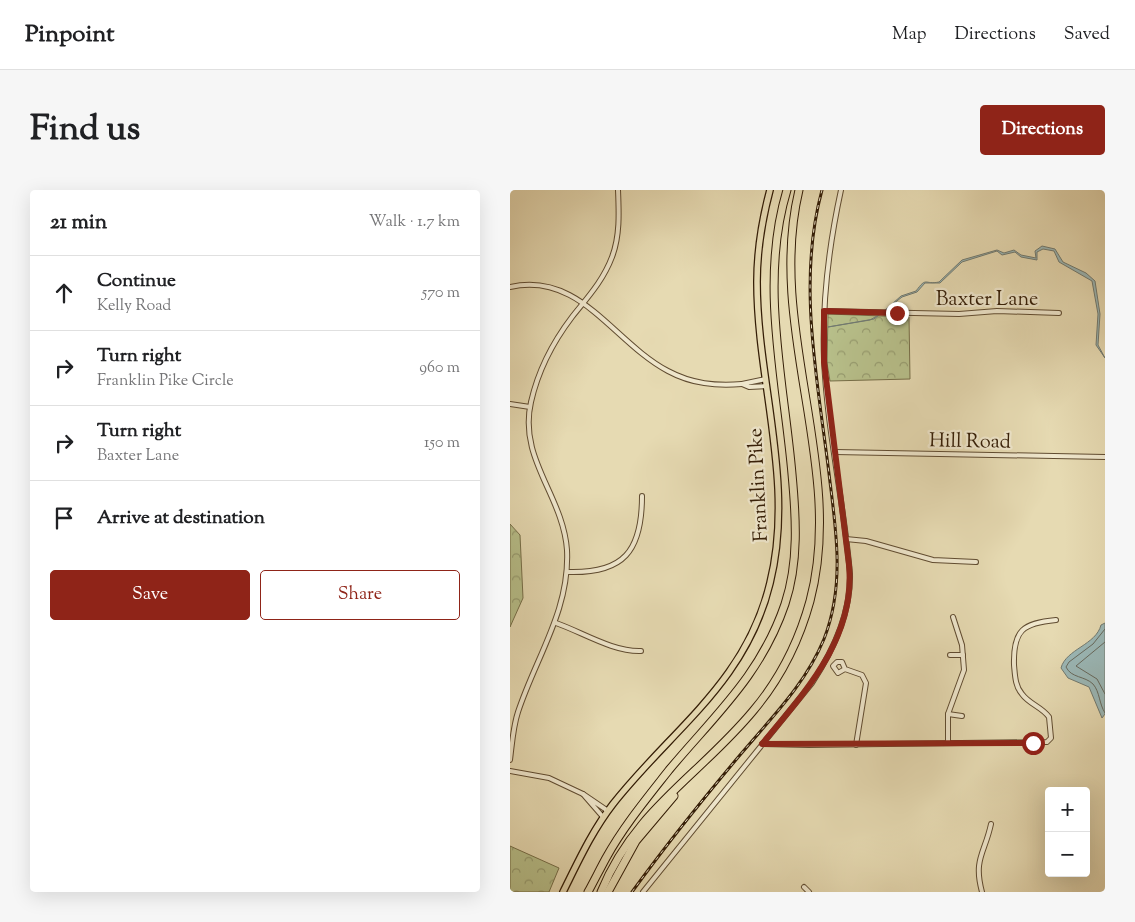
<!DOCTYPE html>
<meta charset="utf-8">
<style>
body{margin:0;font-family:"Sorts Mill Goudy",serif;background:#f6f6f6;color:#202124}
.controls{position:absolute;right:15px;bottom:15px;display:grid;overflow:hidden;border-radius:5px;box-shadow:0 5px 20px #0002}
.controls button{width:45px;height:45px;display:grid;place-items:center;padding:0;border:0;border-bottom:1px solid #e0e0e0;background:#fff;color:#202124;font:25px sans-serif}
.stop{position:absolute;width:15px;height:15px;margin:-11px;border:4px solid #8f2418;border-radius:50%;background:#fff}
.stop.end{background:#8f2418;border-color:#fff;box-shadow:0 1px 5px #0008}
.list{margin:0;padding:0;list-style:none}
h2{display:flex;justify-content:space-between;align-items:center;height:65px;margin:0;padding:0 20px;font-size:21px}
h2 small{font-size:16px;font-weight:400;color:#757577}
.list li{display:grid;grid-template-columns:32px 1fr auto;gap:15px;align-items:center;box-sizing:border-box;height:75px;padding:0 20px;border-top:1px solid #e0e0e0}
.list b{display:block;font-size:19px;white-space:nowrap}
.list p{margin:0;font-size:16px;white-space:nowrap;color:#757577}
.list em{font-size:16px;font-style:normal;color:#757577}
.actions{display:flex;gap:10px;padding:15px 20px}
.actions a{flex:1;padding:11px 0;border:1px solid #8f2418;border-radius:5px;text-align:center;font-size:18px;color:#8f2418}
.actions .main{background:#8f2418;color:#fff}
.icon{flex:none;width:28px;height:28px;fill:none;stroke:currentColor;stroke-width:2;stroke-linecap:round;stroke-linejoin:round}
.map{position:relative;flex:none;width:595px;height:702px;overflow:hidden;border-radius:5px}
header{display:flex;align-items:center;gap:30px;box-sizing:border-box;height:70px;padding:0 25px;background:#fff;border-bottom:1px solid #e0e0e0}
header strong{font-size:24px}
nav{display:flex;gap:28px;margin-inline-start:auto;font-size:18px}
.intro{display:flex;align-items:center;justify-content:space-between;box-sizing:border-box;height:120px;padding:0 30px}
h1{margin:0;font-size:35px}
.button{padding:12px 22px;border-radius:5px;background:#8f2418;color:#fff;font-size:18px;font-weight:700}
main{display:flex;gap:30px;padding:0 30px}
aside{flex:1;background:#fff;border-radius:5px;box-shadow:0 5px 20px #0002}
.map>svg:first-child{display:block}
</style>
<header>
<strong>Pinpoint</strong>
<nav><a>Map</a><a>Directions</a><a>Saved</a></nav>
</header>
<div class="intro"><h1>Find us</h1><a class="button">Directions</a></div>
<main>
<aside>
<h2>21 min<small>Walk · 1.7 km</small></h2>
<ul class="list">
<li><svg class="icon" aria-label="ahead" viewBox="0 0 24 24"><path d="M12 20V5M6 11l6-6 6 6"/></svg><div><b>Continue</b><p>Kelly Road</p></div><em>570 m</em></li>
<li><svg class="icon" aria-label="right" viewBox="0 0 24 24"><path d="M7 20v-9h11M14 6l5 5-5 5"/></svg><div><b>Turn right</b><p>Franklin Pike Circle</p></div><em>960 m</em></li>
<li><svg class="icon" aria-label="right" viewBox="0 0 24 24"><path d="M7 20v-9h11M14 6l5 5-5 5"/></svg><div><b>Turn right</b><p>Baxter Lane</p></div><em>150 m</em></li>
<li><svg class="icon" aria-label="arrive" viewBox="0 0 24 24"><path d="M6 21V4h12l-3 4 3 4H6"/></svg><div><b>Arrive at destination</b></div></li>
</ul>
<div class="actions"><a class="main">Save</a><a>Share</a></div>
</aside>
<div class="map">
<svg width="595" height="702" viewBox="0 0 595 702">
<defs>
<pattern id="forest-crowns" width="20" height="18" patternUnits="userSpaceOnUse" patternTransform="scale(1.25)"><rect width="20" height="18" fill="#b7bf8a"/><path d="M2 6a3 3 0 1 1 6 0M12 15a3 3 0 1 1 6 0" fill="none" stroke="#969b6f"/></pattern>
</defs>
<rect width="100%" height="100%" fill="#e6dab2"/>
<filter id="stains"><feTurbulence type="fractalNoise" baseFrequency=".004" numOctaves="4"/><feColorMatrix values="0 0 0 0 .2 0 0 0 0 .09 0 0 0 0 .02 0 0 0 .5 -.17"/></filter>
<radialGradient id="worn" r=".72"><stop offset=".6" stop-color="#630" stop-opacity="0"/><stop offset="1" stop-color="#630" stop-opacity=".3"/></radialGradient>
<g fill="url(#forest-crowns)" stroke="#766e48">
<polygon points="318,124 399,127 400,189 320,191 317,173"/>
<polygon points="0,334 10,345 13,408 0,437"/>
<polygon points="0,656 49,678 39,702 0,702"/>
</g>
<g fill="#9bb8b7" stroke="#727a70">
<path d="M 532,56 L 545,59 L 553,72 L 576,83 L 585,91 L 590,124 L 588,155 L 595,168 L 586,155 L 588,124 L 582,91 L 549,72 L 544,61 L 533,59 L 527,62 L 527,70 L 511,67 L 505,62 L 492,65 L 487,61 L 452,72 L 430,93 L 415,93 L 407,102 L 392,107 L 364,129 L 318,137 L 360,130 L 372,123 L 391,106 L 406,101 C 417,86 414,95 429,92 L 452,70 L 487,60 L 494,63 L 504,60 L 511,65 L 526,68 L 525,61 Z"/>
<path d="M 595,433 L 595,524 L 592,528 L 579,497 L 558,488 L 551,478 C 556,459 586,455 591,435 Z"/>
</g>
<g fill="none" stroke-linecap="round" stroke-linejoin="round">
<g stroke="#686a5e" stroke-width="1">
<path d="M 595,439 L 583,454 L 559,472 L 556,477 C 561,488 575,486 583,494 C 590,502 589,514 595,523"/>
<polyline points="595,452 566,476 587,489 595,504"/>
</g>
<g stroke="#604c31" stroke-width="6">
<g id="street">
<path d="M 0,97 C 70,81 103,152 158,181 C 182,194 206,196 232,194"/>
<polyline points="314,121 449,124 487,121 549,123"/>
<polyline points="256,189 232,194 239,197 257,196"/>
<polyline points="0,214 20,217"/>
<polyline points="325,262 595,267"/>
<polyline points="336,349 356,351 423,370 466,372"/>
<path d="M 57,382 C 114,384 132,361 132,306"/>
<path d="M 46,433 C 72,442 103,462 131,461"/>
<polyline points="440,465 453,465"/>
<polyline points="335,479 328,483 323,476 327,472 332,472 335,479 352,485 356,493 346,555"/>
<polyline points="438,524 452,526"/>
<polyline points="438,553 438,524 454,480 452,455 443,427"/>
<path d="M 252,554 L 299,555 L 537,552 L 541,548 L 539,527 C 532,517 519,514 512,504 C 505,496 505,485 504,475 C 503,440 513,433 546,430"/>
<path d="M 0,570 C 2,554 3,537 8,522 C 26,467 60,420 57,360 C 53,305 8,269 21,212 C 28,181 43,152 62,127 C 77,108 93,91 102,67 C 110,46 109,23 108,0"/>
<polyline points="0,581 39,588 73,604"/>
<polyline points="93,627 73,604 98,621"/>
<polyline points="294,697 299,702"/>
<path d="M 133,702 L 302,493 C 323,461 341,424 340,384 C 334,312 317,241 314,169 C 312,112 319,55 331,0"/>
<path d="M 472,702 C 463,669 475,663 481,634"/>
</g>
</g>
<g stroke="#341d06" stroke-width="8">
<path id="primary" d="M 53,702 C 68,672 82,641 103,614 C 162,539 236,493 260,393 C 285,293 247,192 247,92 C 247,60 252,30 260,0"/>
</g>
<g stroke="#341d06" stroke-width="9">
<g id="highway">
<path d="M 78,702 C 84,691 90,679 96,668 C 113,637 137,608 159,580 C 205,525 251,485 275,414 C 289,372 286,327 282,284 C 274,191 249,92 277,0"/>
<path d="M 91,702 C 125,619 189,586 243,521 C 270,489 289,451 300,411 C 336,277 256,138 289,0"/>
<polyline points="98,702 126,651 164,606"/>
</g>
</g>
<use href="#street" stroke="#efe7cd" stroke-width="4"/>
<use href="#primary" stroke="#e6dab2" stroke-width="5.5"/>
<use href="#highway" stroke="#e6dab2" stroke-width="7"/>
<g stroke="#341d06" stroke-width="3">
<path id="rail" d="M 122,702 C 156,655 193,609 230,565 C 261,528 295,495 314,449 C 334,398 327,346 320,292 C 309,196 286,95 312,0"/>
</g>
<use href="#rail" stroke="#efe7cd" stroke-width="1" stroke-dasharray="4" stroke-linecap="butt"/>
</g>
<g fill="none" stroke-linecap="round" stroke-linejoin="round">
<path stroke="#8f2418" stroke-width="6" d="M 387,123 L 314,121 L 314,172 L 339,375 C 346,448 295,502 252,554 L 523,553"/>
</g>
<g text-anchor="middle" stroke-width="4.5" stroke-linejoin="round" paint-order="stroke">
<g font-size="20" fill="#341d06" stroke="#efe7cd">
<text x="477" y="115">Baxter Lane</text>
<text transform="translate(460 250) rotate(1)" y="7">Hill Road</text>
<text transform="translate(247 295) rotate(-93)" y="7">Franklin Pike</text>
</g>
</g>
<rect width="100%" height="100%" filter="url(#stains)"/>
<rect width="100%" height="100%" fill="url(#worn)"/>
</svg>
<div class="controls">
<button>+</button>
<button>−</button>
</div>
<div class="stop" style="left:523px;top:553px"></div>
<div class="stop end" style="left:387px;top:123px"></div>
</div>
</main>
